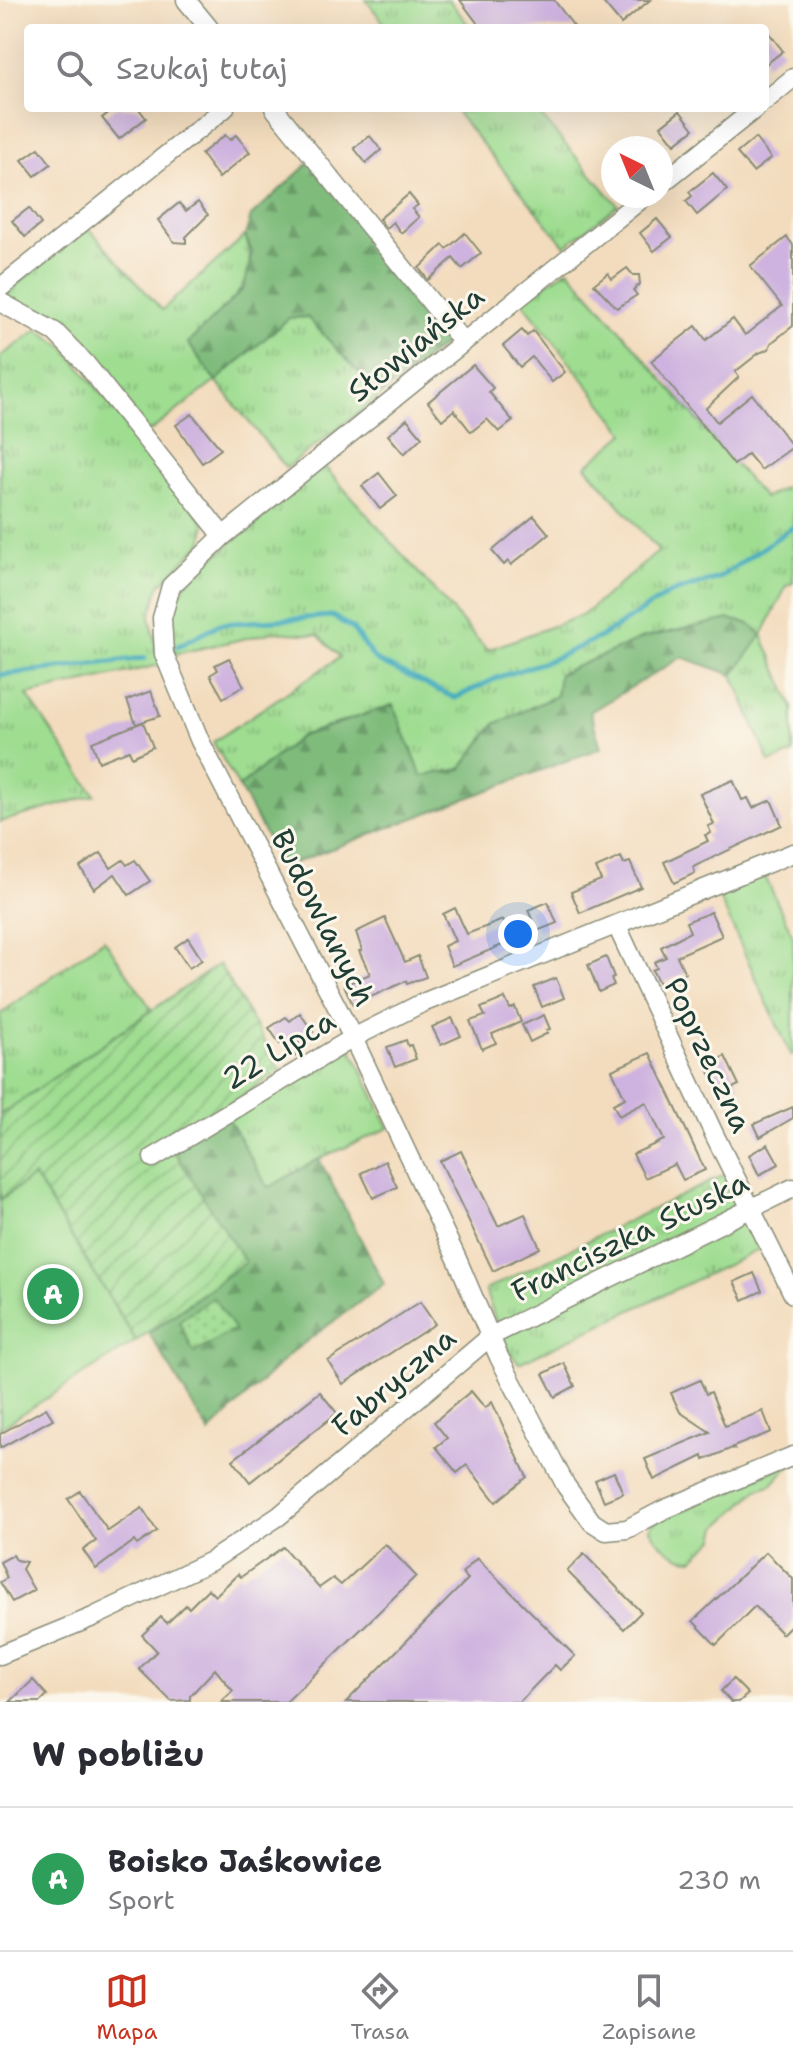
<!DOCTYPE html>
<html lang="pl">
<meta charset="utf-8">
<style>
body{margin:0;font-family:"Shantell Sans",sans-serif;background:#f7f7f7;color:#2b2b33}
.compass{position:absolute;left:601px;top:136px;width:72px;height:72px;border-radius:50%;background:#fff;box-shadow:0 8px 32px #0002;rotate:317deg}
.you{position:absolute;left:518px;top:934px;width:28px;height:28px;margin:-20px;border:6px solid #fff;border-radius:50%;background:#1a73e8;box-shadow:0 0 0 12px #1a73e833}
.badge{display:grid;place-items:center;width:52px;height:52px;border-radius:50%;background:#c8321e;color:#fff;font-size:26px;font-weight:700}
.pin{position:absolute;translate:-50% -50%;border:4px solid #fff;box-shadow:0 2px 8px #0006}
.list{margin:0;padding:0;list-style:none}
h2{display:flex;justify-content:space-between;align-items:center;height:104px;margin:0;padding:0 32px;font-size:34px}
h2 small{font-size:26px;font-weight:400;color:#7c7c81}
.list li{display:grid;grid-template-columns:52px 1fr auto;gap:24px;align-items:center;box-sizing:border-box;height:144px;padding:0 32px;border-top:2px solid #e1e1e2}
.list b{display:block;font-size:30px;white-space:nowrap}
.list p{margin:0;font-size:26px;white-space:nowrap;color:#7c7c81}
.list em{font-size:26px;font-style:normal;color:#7c7c81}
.icon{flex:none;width:44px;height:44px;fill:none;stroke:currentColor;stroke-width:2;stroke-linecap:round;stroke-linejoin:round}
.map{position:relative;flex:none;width:793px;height:1702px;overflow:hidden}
.search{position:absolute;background:#fff;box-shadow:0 8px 32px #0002;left:24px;right:24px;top:24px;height:88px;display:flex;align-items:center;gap:20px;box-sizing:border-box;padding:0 28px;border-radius:8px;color:#7c7c81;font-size:30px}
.sheet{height:248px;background:#fff}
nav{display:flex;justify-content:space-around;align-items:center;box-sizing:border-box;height:112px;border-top:2px solid #e1e1e2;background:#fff;font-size:22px;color:#7c7c81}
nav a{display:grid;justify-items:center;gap:4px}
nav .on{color:#c8321e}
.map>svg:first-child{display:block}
</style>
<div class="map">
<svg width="793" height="1702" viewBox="0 0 793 1702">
<defs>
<pattern id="grass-tufts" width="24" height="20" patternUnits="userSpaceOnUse" patternTransform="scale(2)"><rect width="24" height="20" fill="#9fdd91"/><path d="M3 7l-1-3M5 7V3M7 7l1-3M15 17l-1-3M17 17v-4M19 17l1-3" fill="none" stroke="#81b477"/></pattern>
<pattern id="forest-firs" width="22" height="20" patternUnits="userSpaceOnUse" patternTransform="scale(2)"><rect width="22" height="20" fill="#7fbc7b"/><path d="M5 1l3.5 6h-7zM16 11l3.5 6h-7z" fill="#679a66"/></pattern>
<pattern id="park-dots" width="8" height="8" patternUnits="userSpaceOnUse" patternTransform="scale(2)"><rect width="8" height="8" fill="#9fdd91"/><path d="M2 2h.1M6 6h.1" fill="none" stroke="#81b477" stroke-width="1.8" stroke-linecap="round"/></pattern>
<pattern id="garden-furrows" width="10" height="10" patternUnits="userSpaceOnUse" patternTransform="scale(2)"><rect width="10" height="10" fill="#9fdd91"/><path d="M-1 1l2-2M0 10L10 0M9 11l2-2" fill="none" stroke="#81b477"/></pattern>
</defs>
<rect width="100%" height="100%" fill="#fbf7ec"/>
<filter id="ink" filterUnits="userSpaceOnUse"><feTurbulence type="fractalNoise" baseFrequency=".0125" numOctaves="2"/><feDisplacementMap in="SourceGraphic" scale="16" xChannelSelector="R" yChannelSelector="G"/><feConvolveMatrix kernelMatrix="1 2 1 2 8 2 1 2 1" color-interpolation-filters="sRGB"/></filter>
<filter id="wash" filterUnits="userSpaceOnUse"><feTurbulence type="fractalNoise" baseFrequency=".006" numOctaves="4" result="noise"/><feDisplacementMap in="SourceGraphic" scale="32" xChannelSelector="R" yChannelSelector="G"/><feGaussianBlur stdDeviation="1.8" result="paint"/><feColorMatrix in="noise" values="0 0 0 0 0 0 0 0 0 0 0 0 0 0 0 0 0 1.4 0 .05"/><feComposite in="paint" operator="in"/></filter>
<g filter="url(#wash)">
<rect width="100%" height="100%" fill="#f3dcbd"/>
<g fill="url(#grass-tufts)" stroke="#5f8d62" stroke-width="2">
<polygon points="366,0 449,0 471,28 388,28"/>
<polygon points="453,108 534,108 618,205 565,246"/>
<path d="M 86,225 L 162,310 L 245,236 C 265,284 218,313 188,343 L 215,380 L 289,318 L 308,317 L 380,396 L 286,468 L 216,381 L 149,432 L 107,376 L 66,332 L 6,294 Z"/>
<polygon points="568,269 764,498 793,483 793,583 787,585 762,635 793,707 793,753 770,763 733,675 761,635 750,624 556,696 495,724 461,769 422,777 392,705 301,736 239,787 213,742 340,657 318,635 274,632 175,654 169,626 177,593 207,563 324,466 487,650 583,615 659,551 586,466 625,433 522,301"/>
<polygon points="38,329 65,348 205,524 203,541 159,586 150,617 160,665 27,695 95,795 0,822 0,357"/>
<polygon points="763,872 793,936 793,1055 791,1055 717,893"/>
<polygon points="104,939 152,1010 0,1115 0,1014"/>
<polygon points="351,1047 389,1128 319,1159 268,1188 229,1120"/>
<polygon points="726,1174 763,1248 519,1363 505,1347 485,1290"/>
<path d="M 793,1462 L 771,1485 L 758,1489 L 718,1527 L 715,1539 L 693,1559 C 674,1559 659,1545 650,1529 L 651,1524 Z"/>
</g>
<g fill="url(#forest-firs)" stroke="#4f7c58" stroke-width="2">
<polygon points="310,162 452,338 380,396 307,317 289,318 216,381 188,343 244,288 252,252 245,236 251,216"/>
<polygon points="729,619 750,624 762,635 733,675 682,657 590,712 601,748 283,867 239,787 301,736 393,705 422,776 461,769 495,724 556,696 559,674 643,638"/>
<polygon points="223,1109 268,1188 319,1159 384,1284 292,1352 209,1433 149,1333 245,1262 169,1145"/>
</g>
<polygon fill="url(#park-dots)" stroke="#5f8d62" stroke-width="2" points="213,1297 234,1329 194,1353 179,1321"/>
<polygon fill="url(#garden-furrows)" stroke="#5f8d62" stroke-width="2" points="219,964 281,1070 170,1145 245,1262 136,1341 34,1176 0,1200 0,1115"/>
<polygon fill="#9fdd91" stroke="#5f8d62" stroke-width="2" points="34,1176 136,1341 0,1428 0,1200"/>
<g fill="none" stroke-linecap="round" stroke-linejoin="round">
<g stroke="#3faabe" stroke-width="5">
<polyline points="178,646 220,624 332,616 352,628 375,660 455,698 499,677 553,659 602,636 670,593 719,578 793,527"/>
<polyline points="0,675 145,658"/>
</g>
</g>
<g id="blocks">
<g fill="#ceb2df">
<polygon points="460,0 554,0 575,28 481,28"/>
<polygon points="601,0 650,0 621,24"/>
<polygon points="765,28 783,51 765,65"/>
<polygon points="115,108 138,108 146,118 119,139 102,118"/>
<polygon points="680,111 694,129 675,144 661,126"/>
<polygon points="225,135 230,140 236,135 250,152 219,178 201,154"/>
<polygon points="370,136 381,150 366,163 354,148"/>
<polygon points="755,138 771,158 753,172 737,153"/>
<polygon points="39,148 51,164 35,176 22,160"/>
<polygon points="713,173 727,190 697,215 686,201 692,196 689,192"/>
<polygon points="409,194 418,205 412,209 419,217 401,233 393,222 386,228 379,219"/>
<polygon points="198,202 208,215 186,237 186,243 174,242 158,220 179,203 186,211"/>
<polygon points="29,208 41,224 25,237 12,221"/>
<polygon points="657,219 672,237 654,251 640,233"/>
<polygon points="465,233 481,253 462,269 453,258 428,280 419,268 443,245 447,249"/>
<polygon points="787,237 793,245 793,326 771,343 769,349 759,353 735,372 739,377 706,408 717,422 752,394 793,447 761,470 748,454 734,465 651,361 696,326 706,340 733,319 745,335 782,306 750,266"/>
<polygon points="627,268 633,275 639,275 640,284 633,290 637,295 617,308 594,284 608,273 612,279"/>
<polygon points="522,330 527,336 533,331 565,372 552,382 532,357 520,367 503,346"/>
<polygon points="473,365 493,388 489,392 513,421 499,432 487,419 471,432 454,410 442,420 428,402"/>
<polygon points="192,414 221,449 202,463 176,425"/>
<polygon points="407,419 422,437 404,454 388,435"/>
<polygon points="379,473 397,496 380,509 362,486"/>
<polygon points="534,516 549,534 511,565 508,561 504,565 492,551"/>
<polygon points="229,658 244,686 223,698 210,675 218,670 215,665"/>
<polygon points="151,691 160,716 136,724 127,700"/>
<polygon points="143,722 153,747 132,757 129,750 99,762 92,742"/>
<polygon points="733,780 742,800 748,798 753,808 771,800 782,825 693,867 695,873 674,883 664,862 708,841 705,835 711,833 708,826 714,824 700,794"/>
<polygon points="101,853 111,868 123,860 127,865 135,860 150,881 129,895 115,874 94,889 80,867"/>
<polygon points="621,857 624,864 630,862 641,887 580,913 571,892 601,880 596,868"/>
<polygon points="548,902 557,923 537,931 528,910"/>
<polygon points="455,908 467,934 503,920 512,941 452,966 444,946 455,941 443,914"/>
<polygon points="711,912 722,936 677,956 685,973 660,985 652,970 657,968 654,962 666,957 661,947 690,932 686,922"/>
<polygon points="385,918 405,962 418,956 426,977 407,984 406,981 353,1005 344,985 370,974 359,951 362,950 356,932"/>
<polygon points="188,938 202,960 189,968 175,947"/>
<polygon points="606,957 614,977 611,978 614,985 599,992 588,965"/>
<polygon points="556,978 564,998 542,1007 534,987"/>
<polygon points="505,998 510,1009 515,1007 521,1022 492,1034 496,1043 482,1049 470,1021 485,1016 481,1008"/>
<polygon points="300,1013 313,1032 299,1041 295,1056 284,1042 280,1044 269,1028 286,1017 290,1021"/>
<polygon points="544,1015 550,1029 546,1030 548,1033 530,1042 522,1025"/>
<polygon points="452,1018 461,1036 441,1045 432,1027"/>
<polygon points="406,1040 408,1046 411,1045 416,1059 395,1067 387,1047"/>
<polygon points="650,1053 705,1170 683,1180 675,1164 645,1178 633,1154 664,1140 646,1102 619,1116 613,1104 625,1098 612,1070"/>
<polygon points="725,1056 739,1085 720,1094 706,1065"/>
<polygon points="793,1107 793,1118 760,1137 754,1124"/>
<polygon points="768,1144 779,1164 759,1175 749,1155"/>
<polygon points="461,1151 498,1226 525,1214 540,1248 493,1271 440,1161"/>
<polygon points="385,1161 397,1187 373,1198 361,1173"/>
<polygon points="754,1273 762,1291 743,1300 734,1282"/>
<polygon points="420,1302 435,1324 343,1384 328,1361"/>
<polygon points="564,1363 575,1386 555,1397 543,1374"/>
<polygon points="700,1380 706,1394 711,1392 725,1426 763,1411 771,1432 733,1447 734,1449 732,1448 704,1460 703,1456 654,1480 645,1459 710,1432 680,1412 671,1393"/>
<polygon points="471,1391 485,1408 492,1402 527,1477 496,1502 467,1465 457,1473 436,1447 447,1438 434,1422"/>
<polygon points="320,1392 337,1413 250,1482 233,1460"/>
<polygon points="46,1408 53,1419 0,1448 0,1434"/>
<polygon points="614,1472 623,1493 604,1501 595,1480"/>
<polygon points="80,1491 108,1531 142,1508 157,1531 137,1545 134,1541 96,1569 83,1550 96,1541 68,1499"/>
<polygon points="385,1544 416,1576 286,1702 221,1702 233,1691 215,1669 190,1696 190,1700 171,1701 139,1669 157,1651 142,1635 161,1617 167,1623 186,1605 189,1608 208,1589 215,1596 238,1574 241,1577 283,1547 319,1588 333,1578 341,1585"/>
<polygon points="766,1552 793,1579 793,1623 782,1634 755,1606 716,1645 693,1621"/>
<polygon points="584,1554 641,1612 624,1629 567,1571"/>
<polygon points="13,1555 16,1560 26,1562 22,1569 34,1590 12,1602 0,1582 7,1578 0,1562"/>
<polygon points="477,1558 575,1656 560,1670 555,1665 519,1702 346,1702 468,1579 462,1573"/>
<polygon points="733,1679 748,1694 739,1702 731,1702 721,1691"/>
<polygon points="33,1680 47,1695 40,1702 10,1702"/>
</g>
</g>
</g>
<g filter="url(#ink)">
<use href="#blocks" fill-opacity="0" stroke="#898c78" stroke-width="2"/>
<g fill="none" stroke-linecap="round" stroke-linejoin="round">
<g stroke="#898c78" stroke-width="21">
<g id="minor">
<polyline points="186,0 209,28"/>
<polyline points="765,101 793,78"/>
<polyline points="274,108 463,342"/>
<polyline points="661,184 756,108"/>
<polyline points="645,196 223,536 171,586 162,618 164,654 200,741 353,1038 457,1259 499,1357 566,1486 592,1522 606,1531 627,1529 663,1510 793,1456"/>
<polyline points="0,288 225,108"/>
<polyline points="0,302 55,332 86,364 223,536"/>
<polyline points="617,926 714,1134 793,1294"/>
<polyline points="153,1158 353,1038 420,1004 793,853"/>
<polyline points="0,1655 93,1617 211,1561 279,1516 491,1336 793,1188"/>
</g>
</g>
<use href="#minor" stroke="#fff" stroke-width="18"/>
</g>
</g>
<g text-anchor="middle" stroke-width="6" stroke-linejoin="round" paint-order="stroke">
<g font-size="30" fill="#1f3d34" stroke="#fbf7ec">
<text transform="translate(416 344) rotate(-39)" y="10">Słowiańska</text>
<text transform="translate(323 918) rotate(63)" y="10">Budowlanych</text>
<text transform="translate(279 1050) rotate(-31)" y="10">22 Lipca</text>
<text transform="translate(708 1055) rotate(65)" y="10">Poprzeczna</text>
<text transform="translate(630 1237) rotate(-26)" y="10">Franciszka Stuska</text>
<text transform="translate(394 1382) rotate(-40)" y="10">Fabryczna</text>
</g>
</g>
</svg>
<svg class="compass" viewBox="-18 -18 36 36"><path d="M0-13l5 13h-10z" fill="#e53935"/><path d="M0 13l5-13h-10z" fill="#7c7c81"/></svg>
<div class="you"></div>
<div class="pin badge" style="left:53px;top:1294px;background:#2e9e5b">A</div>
<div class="search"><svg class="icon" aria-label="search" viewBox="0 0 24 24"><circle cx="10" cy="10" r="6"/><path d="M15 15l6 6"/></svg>Szukaj tutaj</div>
</div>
<section class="sheet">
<h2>W pobliżu<small></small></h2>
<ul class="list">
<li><span class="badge" style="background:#2e9e5b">A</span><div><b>Boisko Jaśkowice</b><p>Sport</p></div><em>230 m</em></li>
</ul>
</section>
<nav>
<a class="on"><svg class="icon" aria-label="map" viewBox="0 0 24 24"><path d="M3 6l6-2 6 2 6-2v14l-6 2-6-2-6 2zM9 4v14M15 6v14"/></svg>Mapa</a>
<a><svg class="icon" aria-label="directions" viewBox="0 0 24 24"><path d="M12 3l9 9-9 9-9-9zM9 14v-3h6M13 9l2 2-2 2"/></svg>Trasa</a>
<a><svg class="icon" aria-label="saved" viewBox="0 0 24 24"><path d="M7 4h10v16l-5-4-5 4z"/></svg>Zapisane</a>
</nav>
